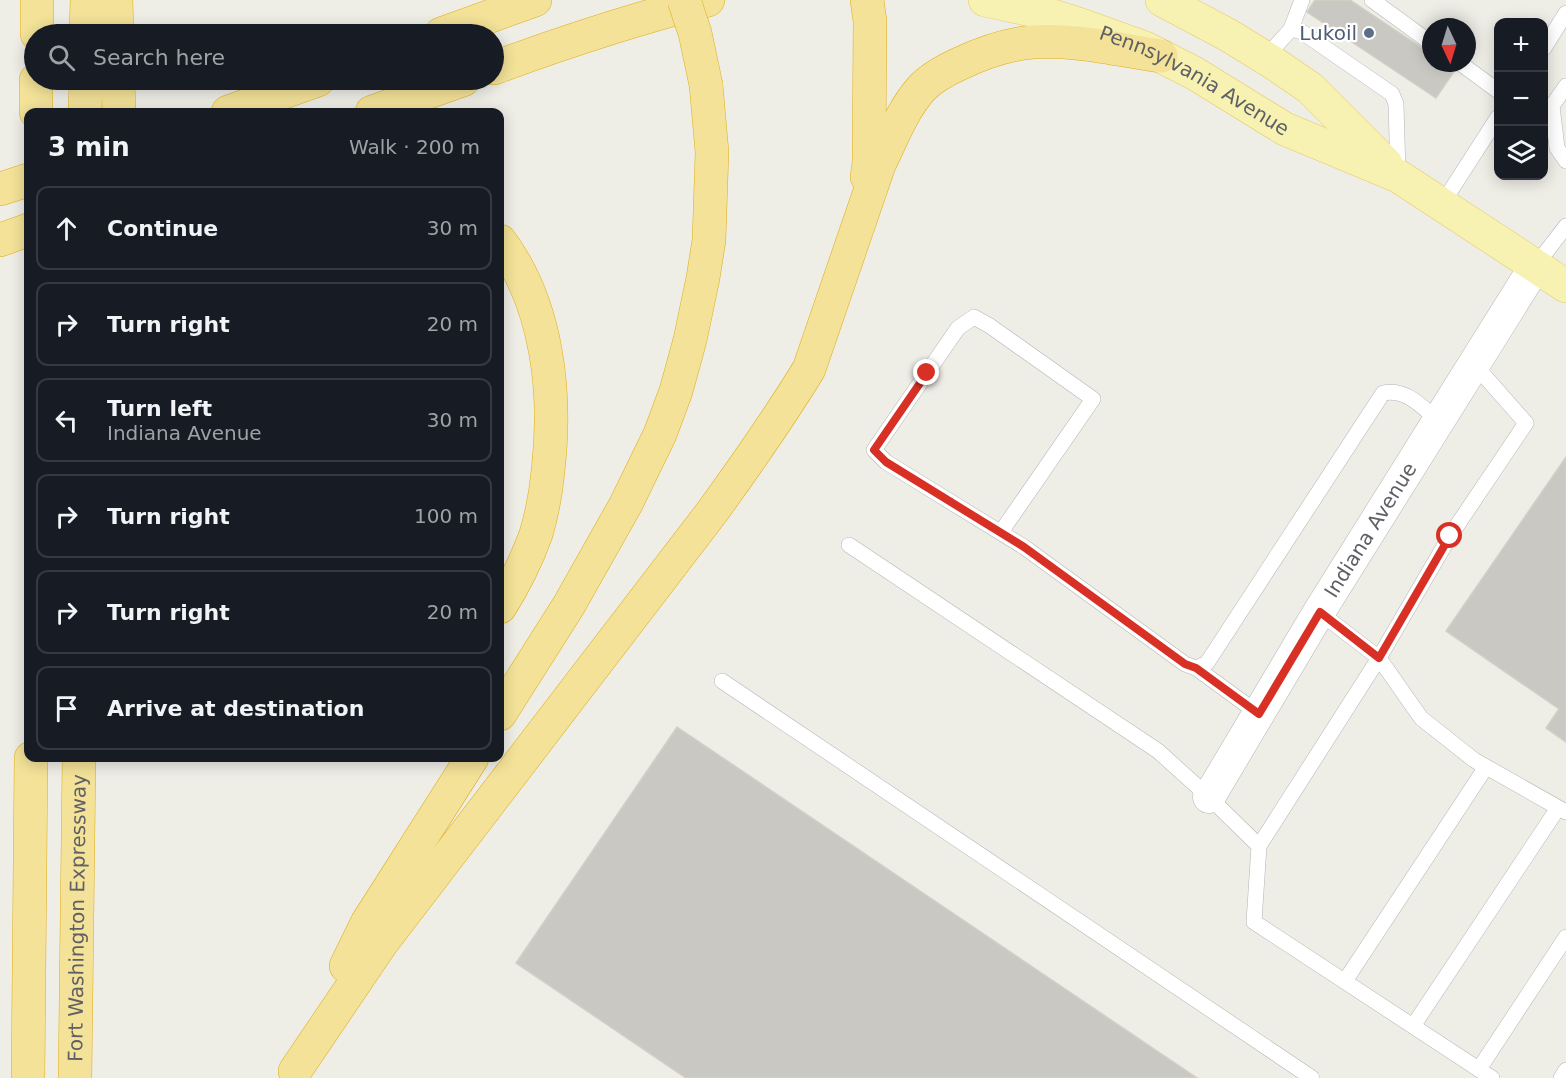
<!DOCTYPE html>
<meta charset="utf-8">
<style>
body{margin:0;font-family:"DejaVu Sans",sans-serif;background:#242831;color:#f1f3f6}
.controls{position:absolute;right:18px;top:18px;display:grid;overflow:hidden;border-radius:12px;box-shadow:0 3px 15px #0003}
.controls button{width:54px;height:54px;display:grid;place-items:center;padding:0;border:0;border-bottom:2px solid #363941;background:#171b24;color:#f1f3f6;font:30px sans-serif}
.compass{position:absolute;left:1422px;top:18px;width:54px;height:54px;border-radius:50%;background:#171b24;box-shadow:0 3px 15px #0003;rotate:176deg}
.stop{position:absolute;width:18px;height:18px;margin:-14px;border:4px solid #d93025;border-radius:50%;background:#fff}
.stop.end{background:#d93025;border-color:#fff;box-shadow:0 2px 6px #0008}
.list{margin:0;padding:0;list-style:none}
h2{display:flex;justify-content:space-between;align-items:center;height:78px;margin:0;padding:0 24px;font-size:26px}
h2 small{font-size:20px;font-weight:400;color:#9ea1a6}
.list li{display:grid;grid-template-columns:39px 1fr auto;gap:18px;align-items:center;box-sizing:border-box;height:84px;margin:0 12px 12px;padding:0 12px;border:2px solid #363941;border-radius:12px}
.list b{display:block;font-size:22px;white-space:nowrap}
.list p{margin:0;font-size:20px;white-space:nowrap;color:#9ea1a6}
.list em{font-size:20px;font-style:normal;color:#9ea1a6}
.icon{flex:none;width:33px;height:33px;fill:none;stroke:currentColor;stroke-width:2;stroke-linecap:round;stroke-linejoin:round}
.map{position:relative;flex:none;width:1566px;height:1078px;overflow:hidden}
.search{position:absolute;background:#171b24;box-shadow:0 3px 15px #0003;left:24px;top:24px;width:480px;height:66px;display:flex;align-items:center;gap:15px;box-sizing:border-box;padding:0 21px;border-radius:33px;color:#9ea1a6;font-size:22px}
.panel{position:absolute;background:#171b24;box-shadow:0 3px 15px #0003;left:24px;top:108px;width:480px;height:654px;border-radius:12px}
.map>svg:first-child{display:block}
</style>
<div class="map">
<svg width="1566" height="1078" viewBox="0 0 1566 1078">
<rect width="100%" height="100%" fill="#eeede6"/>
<g fill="#cac8c2" stroke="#d3cfc5" stroke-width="1.5">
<polygon points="1315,0 1350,0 1431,54 1431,63 1445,63 1455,70 1436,98 1307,12"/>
<polygon points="1566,457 1566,742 1546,728 1559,709 1446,631"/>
<polygon points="677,727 1197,1078 686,1078 516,963"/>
</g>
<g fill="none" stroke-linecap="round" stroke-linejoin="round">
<g stroke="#b3b5b9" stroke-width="16">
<g id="lane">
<polyline points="1372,0 1431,43"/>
<polyline points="1291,29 1302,0"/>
<polyline points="1544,48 1566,13"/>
<polyline points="1265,58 1291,29 1302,32 1392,94 1396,104 1398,173"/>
<polyline points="1460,63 1498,91"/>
<polyline points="1566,86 1552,106 1557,148 1566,161"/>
<polyline points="1442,204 1498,117"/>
<polyline points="1536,265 1566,226"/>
<path d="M 1001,532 L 1093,399 L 990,326 L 974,317 L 958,328 L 874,450 L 886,462 L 1024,547 L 1185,664 L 1196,668 L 1207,663 L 1383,393 C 1406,388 1422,407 1439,421"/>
<polyline points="849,545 1158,751 1209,797 1259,846 1254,922 1492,1078"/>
<polyline points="1319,612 1379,658 1421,718 1474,760 1566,812"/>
<polyline points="1196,668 1259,714"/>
<polyline points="722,681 1312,1078"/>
<polyline points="1259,846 1379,658 1450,536 1526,423 1474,364"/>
<polyline points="1345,981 1486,767"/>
<polyline points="1413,1026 1558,808"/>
<polyline points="1479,1069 1566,937"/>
<polyline points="1561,1078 1566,1070"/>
</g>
</g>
<g stroke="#b3b5b9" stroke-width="33">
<g id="street">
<path id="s1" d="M 1209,797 L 1319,612 L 1536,265"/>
</g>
</g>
<g stroke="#e4cb69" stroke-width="34">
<g id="primary">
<path id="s2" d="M 985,0 L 1041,12 L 1084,26 L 1145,48 L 1194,73 L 1285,129 L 1398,176 L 1566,286"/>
<polyline points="1162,0 1228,35 1272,62 1310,88 1386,164"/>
</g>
</g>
<g stroke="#dfae16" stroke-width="34">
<g id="highway">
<polyline points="116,0 117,34"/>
<polyline points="37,34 37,0"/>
<polyline points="86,34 87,0"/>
<polyline points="441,34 535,0"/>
<path d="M 494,68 C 564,42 635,19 708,0"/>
<polyline points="118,80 119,112"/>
<polyline points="36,112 36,80"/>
<polyline points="85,112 86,80"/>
<polyline points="228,112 318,80"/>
<polyline points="372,112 463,80"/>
<polyline points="867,177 869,162 870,21 867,0"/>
<polyline points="0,189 28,180"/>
<polyline points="0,240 28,230"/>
<path d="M 500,241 C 548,305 557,394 548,471 C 546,492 542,514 536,534 C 527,559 514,585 500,607"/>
<polyline points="500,714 569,605 626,504 660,434 676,391 690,340 703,278 709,240 712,152 706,85"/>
<polyline points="346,966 367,923 472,758"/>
<path d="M 295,1071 L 381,944 L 712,512 C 746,465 779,418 809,369 L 879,165 C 892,139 901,112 921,89 C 930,79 946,70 959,64 C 982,53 1008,44 1033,42 C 1076,39 1119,50 1161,56"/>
<polyline points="28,1078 31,758"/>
<path id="s3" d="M 75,1078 L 79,758"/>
</g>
</g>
<use href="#lane" stroke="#fff" stroke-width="15"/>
<use href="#street" stroke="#fff" stroke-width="32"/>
<use href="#primary" stroke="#f7f1b2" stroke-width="33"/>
<use href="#highway" stroke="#f3e298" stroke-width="33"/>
<g stroke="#dfae16" stroke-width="34" stroke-linecap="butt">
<polyline id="highway-bridge" points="684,0 695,33 706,85"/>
</g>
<use href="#highway-bridge" stroke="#f3e298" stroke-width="33"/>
</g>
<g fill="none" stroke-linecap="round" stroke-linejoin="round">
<polyline stroke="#d93025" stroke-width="8" points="927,373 874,450 886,462 1024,547 1185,664 1196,668 1259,714 1320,612 1379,658 1450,536"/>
</g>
<circle fill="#5c6f8a" stroke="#fff" stroke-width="2" cx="1369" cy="33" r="6"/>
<g text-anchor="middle" stroke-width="4.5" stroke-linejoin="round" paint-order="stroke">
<g font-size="20" fill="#4e5e75" stroke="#fff" text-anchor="end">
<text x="1357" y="40">Lukoil</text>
</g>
<g font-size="20" fill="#5e6065" stroke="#fff">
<text dy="7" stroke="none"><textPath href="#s2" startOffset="226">Pennsylvania Avenue</textPath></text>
<text dy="7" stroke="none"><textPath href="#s1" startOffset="312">Indiana Avenue</textPath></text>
<text dy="7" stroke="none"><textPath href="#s3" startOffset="160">Fort Washington Expressway</textPath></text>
</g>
</g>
</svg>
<div class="controls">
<button>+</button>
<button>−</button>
<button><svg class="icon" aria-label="layers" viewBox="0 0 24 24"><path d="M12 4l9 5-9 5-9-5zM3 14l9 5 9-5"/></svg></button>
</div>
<svg class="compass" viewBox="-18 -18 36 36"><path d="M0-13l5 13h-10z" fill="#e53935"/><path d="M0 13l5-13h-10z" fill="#9ea1a6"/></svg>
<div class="stop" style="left:1450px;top:536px"></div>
<div class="stop end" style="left:927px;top:373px"></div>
<div class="search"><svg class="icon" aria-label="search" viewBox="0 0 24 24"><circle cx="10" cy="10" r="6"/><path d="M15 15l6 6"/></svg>Search here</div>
<section class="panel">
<h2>3 min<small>Walk · 200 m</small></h2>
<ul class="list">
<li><svg class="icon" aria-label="ahead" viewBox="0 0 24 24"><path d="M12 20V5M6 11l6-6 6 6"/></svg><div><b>Continue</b></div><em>30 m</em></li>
<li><svg class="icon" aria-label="right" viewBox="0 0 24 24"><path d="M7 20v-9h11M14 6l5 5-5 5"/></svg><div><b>Turn right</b></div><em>20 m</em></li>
<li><svg class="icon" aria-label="left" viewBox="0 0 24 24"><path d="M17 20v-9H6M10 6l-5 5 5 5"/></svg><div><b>Turn left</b><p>Indiana Avenue</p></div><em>30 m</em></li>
<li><svg class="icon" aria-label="right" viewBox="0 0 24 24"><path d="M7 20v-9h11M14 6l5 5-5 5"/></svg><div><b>Turn right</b></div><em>100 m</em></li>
<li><svg class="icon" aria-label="right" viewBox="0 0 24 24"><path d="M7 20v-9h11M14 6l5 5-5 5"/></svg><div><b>Turn right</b></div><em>20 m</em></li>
<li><svg class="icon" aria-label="arrive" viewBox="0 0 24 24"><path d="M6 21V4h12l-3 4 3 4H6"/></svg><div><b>Arrive at destination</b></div></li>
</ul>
</section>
</div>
